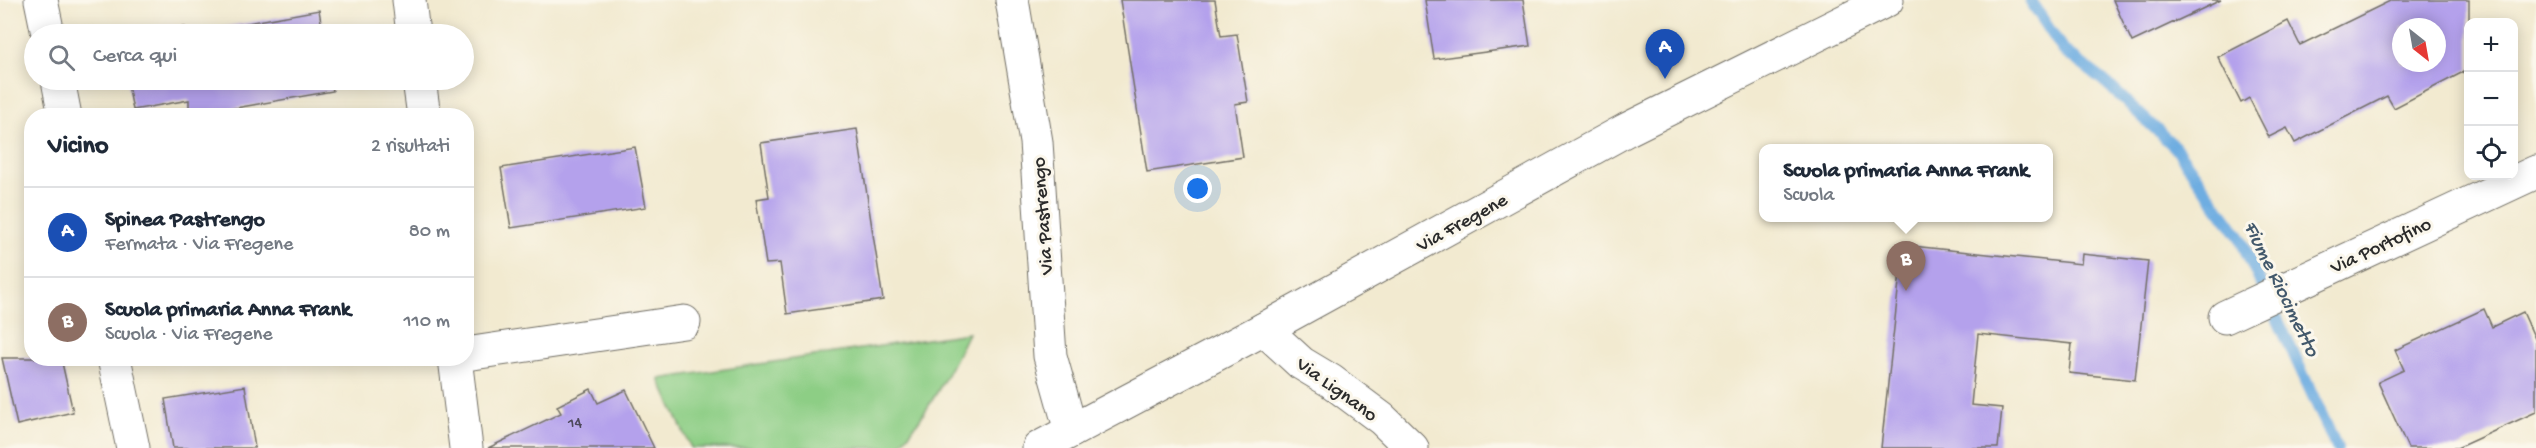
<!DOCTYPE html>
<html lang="it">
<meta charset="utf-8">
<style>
body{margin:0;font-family:"Gochi Hand",sans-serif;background:#f2f2f3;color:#1f2937}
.controls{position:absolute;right:18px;top:18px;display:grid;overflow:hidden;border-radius:12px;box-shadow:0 3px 15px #0003}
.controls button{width:54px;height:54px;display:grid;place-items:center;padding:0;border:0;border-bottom:2px solid #e0e1e3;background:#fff;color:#1f2937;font:30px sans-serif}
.compass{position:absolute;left:2392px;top:18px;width:54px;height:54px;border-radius:50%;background:#fff;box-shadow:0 3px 15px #0003;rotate:149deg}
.you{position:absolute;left:1198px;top:189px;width:21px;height:21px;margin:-15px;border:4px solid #fff;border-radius:50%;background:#1a73e8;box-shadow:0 0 0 9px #1a73e833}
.badge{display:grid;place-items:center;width:39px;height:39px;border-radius:50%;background:#0f766e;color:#fff;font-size:20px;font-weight:700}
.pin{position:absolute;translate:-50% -50px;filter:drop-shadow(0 2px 3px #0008)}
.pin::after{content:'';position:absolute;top:32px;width:21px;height:18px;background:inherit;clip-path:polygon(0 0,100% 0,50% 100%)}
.popup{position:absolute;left:1759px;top:144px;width:294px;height:78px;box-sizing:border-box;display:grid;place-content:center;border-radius:12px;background:#fff;filter:drop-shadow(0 2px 4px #0005);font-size:20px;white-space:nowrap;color:#747a83}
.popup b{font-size:22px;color:#1f2937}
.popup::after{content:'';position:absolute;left:50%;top:100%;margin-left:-12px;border:12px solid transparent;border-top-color:#fff}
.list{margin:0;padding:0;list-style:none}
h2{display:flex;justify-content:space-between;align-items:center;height:78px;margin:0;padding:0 24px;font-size:26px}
h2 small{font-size:20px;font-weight:400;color:#747a83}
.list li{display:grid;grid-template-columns:39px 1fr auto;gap:18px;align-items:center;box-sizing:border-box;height:90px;padding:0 24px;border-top:2px solid #e0e1e3}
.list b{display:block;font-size:22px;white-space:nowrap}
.list p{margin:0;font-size:20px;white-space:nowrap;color:#747a83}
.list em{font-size:20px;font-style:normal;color:#747a83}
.icon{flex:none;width:33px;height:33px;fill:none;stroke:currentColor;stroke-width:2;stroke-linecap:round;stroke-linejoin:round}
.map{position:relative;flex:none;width:2536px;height:448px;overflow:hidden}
.search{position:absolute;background:#fff;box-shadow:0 3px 15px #0003;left:24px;top:24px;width:450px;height:66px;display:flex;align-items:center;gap:15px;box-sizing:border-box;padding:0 21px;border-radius:33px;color:#747a83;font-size:22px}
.panel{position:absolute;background:#fff;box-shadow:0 3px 15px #0003;left:24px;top:108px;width:450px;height:258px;border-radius:24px}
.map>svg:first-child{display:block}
</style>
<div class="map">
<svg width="2536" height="448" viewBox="0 0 2536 448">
<rect width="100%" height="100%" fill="#fbf7ec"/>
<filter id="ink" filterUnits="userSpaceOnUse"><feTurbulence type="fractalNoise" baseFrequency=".0167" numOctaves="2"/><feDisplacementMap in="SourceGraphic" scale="12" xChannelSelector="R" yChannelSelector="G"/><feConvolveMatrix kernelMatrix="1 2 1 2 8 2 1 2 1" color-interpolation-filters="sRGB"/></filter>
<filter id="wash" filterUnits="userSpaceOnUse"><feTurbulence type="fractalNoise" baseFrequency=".008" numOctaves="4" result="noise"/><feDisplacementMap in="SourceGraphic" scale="24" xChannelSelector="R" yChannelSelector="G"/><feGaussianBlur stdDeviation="1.35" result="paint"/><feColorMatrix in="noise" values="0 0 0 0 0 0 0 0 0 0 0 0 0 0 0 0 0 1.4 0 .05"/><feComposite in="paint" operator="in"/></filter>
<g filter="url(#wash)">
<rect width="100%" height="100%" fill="#f2ead0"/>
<path fill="#8dce85" stroke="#5c7c58" stroke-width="1.5" d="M 968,333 C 948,375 928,412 898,448 L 691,448 L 659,379 Z"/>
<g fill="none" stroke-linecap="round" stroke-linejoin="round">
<polyline stroke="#6eade1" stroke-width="12" points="2030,0 2063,50 2103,80 2175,147 2239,236 2337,448"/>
</g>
<g id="blocks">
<g fill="#b4a1ec" fill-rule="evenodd">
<polygon points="1120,0 1215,0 1221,36 1237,34 1248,102 1235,104 1243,157 1147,172"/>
<polygon points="1425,0 1523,0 1530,46 1434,59"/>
<polygon points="2113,0 2221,0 2132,42"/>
<path d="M 2392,0 L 2469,0 L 2469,69 L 2394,108 L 2387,96 L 2295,143 L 2287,128 L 2269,137 L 2249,98 L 2241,103 L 2218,57 L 2288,21 L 2300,45 ZM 2401,27 L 2437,27 L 2437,63 L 2401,63 Z"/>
<polygon points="319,10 323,34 142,34 185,27 187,34"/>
<polygon points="127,80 331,80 333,91 189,116 189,100 133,110"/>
<polygon points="857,129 883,300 787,314 780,263 766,264 756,199 769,197 761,143"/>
<polygon points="635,147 646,207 511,228 501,168"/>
<polygon points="1903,245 2081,264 2082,254 2148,261 2135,380 2069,373 2072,344 1978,334 1971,405 2002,408 1998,448 1881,448"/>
<polygon points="2484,309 2492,327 2523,312 2536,341 2536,412 2457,448 2408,448 2378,382 2404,370 2395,350"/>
<polygon points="2,358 61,358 73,412 17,425"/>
<polygon points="245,386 255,448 173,448 165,399"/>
<polygon points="591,389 598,403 626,390 654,448 488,448 561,413 557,406"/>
</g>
</g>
</g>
<g filter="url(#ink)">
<use href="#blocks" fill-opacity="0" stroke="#716e65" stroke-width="1.5"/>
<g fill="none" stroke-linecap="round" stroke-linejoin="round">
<g stroke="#716e65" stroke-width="35">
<g id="minor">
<polyline points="41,0 48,34"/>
<polyline points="409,0 413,34"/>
<polyline points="1012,0 1036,142 1050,356 1071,431"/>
<polyline points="58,80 65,116"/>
<polyline points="419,80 424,116"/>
<polyline points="2225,317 2536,172"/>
<polyline points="1264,329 1301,363 1331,381 1382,419 1412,448"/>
<polyline points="466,354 684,322"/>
<polyline points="114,358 133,448"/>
<polyline points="455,358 466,448"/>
<polyline points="1039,448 1264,329 1626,130 1887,0"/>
</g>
</g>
<use href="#minor" stroke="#fff" stroke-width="33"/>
</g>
</g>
<g text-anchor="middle" stroke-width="6" stroke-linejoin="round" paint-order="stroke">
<g font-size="16" fill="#4d485b">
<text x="575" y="427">14</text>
</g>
<g font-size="20" fill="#2b2b2b" stroke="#fbf7ec">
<text transform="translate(1041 216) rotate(-94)" y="7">Via Pastrengo</text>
<text transform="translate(1461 221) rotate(-29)" y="7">Via Fregene</text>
<text transform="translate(2380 244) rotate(-25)" y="7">Via Portofino</text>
<text transform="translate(1338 388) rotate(36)" y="7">Via Lignano</text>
</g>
<g font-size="21" font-style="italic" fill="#42586b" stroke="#fbf7ec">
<text transform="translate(2283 288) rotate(64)" y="7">Fiume Riocimetto</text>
</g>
</g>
</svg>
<div class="controls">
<button>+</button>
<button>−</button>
<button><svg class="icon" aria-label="locate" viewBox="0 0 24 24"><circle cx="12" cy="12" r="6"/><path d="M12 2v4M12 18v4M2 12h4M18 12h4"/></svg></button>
</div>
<svg class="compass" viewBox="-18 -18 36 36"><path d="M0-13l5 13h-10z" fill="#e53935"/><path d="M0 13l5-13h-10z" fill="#747a83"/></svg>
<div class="you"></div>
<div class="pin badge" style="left:1665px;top:79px;background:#1a4fb4">A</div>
<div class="pin badge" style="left:1906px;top:291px;background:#8d6e63">B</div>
<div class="popup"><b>Scuola primaria Anna Frank</b>Scuola</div>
<div class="search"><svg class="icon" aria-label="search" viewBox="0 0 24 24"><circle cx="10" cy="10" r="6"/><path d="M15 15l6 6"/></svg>Cerca qui</div>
<section class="panel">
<h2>Vicino<small>2 risultati</small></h2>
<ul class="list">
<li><span class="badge" style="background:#1a4fb4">A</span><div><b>Spinea Pastrengo</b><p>Fermata · Via Fregene</p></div><em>80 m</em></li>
<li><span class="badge" style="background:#8d6e63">B</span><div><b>Scuola primaria Anna Frank</b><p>Scuola · Via Fregene</p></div><em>110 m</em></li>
</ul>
</section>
</div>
